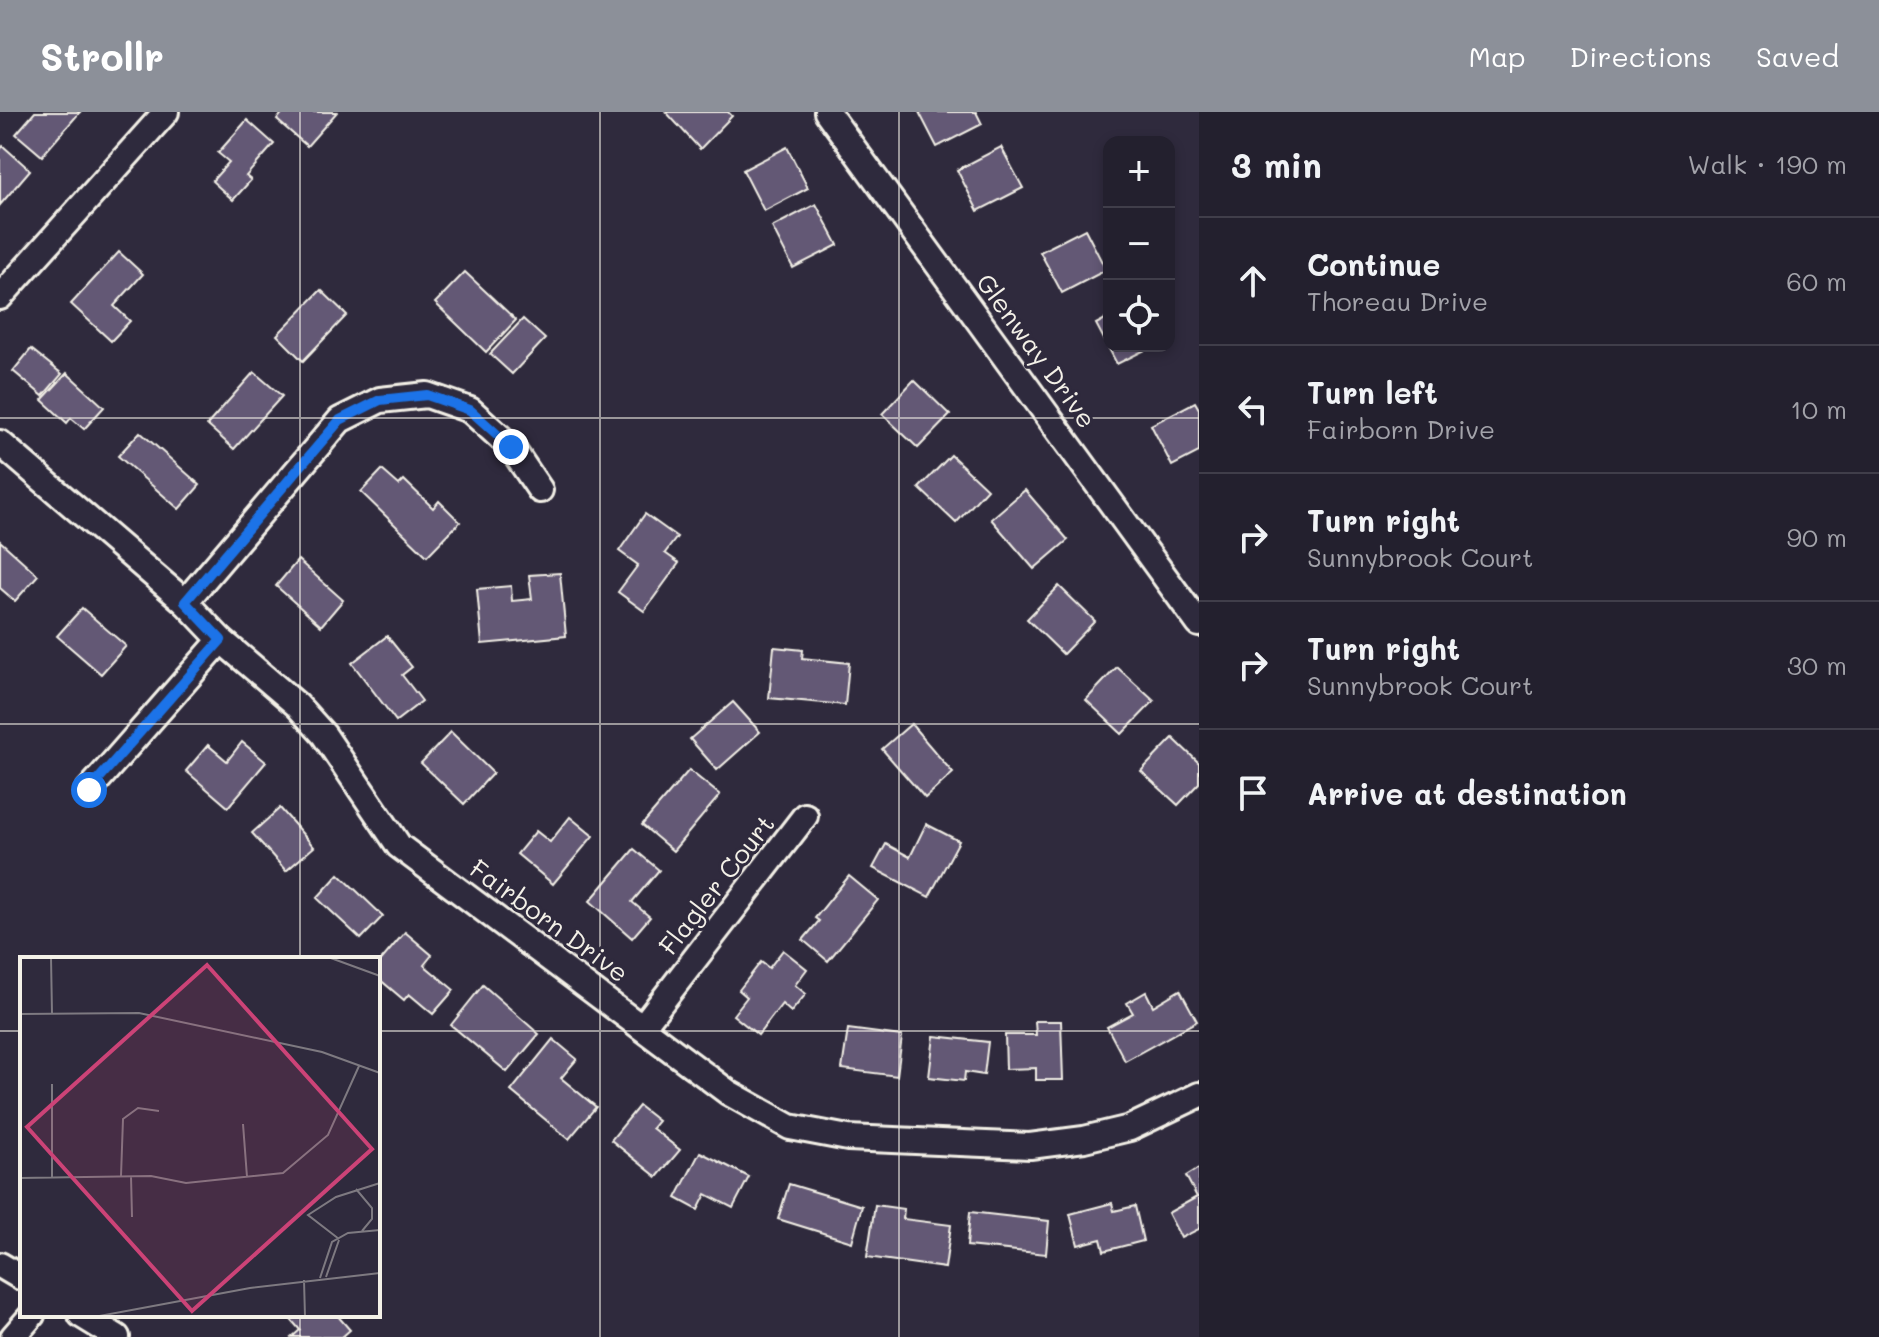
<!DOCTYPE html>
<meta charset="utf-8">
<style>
body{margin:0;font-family:Mali,sans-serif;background:#2b2836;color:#f1f3f6}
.controls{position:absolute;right:24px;top:24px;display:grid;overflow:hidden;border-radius:16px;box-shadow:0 4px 12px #0003}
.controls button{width:72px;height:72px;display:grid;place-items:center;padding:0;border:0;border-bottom:2px solid #403e4a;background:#23202e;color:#f1f3f6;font:40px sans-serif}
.stop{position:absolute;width:24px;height:24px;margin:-18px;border:6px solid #1a73e8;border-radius:50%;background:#fff}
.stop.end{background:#1a73e8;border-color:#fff;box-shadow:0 2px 8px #0008}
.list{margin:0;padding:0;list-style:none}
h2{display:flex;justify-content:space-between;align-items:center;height:104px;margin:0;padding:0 32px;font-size:34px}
h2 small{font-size:26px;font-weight:400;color:#a3a3aa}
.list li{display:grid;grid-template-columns:52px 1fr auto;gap:24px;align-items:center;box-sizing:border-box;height:128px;padding:0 32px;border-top:2px solid #403e4a}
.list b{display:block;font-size:30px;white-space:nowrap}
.list p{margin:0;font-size:26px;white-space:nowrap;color:#a3a3aa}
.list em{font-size:26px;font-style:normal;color:#a3a3aa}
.icon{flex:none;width:44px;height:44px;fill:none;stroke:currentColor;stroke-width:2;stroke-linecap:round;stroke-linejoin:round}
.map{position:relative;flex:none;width:1199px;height:1225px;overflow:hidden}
header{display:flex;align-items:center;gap:48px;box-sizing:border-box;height:112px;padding:0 40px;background:#8c9099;color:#fff}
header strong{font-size:38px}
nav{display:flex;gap:44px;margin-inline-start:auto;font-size:28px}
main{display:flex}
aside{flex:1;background:#23202e}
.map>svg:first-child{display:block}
</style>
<header>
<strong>Strollr</strong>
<nav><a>Map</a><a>Directions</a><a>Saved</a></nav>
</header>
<main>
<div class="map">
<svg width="1199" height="1225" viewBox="0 0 1199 1225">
<rect width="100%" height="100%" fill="#2f2a3d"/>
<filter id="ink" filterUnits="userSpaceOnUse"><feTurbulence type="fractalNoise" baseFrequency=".0125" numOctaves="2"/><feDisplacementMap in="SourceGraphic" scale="16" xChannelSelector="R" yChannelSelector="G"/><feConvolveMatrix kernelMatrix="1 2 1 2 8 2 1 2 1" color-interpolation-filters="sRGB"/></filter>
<g filter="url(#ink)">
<g fill="#645975" stroke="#f4f1e8" stroke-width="2">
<polygon points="35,0 80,0 42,44 16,22"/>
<polygon points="283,0 337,0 307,34 277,8"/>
<polygon points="666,0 728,0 732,4 700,37"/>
<polygon points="919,0 976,0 982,12 937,35"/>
<polygon points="247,8 274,32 246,64 251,68 233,88 212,69 229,50 218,41"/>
<polygon points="3,34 30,58 0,93 0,38"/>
<polygon points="787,35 808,76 764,99 743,58"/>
<polygon points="1001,35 1023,76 978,99 957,58"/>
<polygon points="816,92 838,133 793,156 772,115"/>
<polygon points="1085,117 1106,158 1062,181 1040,140"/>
<polygon points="119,140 143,162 114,194 130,209 111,229 71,192"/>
<polygon points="465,160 516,208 486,240 435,191"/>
<polygon points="321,178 347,203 303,249 277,223"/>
<polygon points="1109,205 1109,234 1153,234 1117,252 1096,212"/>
<polygon points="523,207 545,227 512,262 490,242"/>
<polygon points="31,237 62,262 43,284 13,259"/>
<polygon points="254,260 282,284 234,337 207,313"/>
<polygon points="67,261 104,295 84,317 71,306 67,311 42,288"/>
<polygon points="914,268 950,303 918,336 882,302"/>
<polygon points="1195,290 1199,297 1199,340 1172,354 1151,313"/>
<polygon points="140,320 200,373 179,397 118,344"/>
<polygon points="951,343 987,377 956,411 919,376"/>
<polygon points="382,358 399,373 404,368 433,396 439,389 460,410 427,444 361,380"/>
<polygon points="1025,378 1068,428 1034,457 991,407"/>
<polygon points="645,402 677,425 665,441 679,451 644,499 618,480 638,453 619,439"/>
<polygon points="0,429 38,463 15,489 0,476"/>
<polygon points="298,448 343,488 321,514 276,474"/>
<polygon points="560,461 566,524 482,532 477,477 511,474 512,489 532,487 529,463"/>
<polygon points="1059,474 1095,509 1063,542 1027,507"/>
<polygon points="82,496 126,534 101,562 57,524"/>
<polygon points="387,524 412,555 402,563 422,589 396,609 352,551"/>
<polygon points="774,535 803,538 802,546 849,551 845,593 769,586"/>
<polygon points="1117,555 1154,589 1122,622 1086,588"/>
<polygon points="733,590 760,620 717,658 690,627"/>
<polygon points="911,612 953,661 925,686 882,637"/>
<polygon points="451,620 493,661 464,692 421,651"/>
<polygon points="1173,626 1199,651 1199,671 1178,693 1141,659"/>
<polygon points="242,630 266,650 228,695 186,659 208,633 227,649"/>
<polygon points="689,658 720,683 673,739 642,713"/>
<polygon points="280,696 314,735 286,759 252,721"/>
<polygon points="570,705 593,724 553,772 517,742 536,719 550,730"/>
<polygon points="926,712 959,729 929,785 873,756 886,732 910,745"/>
<polygon points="634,737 659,758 632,790 650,805 632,826 590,789"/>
<polygon points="339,762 383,804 361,827 317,786"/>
<polygon points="849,764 878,788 828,849 803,828 819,809 815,806"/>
<polygon points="405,820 432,843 424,853 454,878 433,902 409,882 404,888 378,866 378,852"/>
<polygon points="783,838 807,857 795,873 806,882 791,900 782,892 758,923 733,903 747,885 739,878 761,850 769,856"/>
<polygon points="483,873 539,922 507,960 451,913"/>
<polygon points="1180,878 1197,909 1125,949 1107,915 1133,901 1127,891 1146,880 1153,894"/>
<polygon points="1035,909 1061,909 1063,968 1036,968 1036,956 1006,957 1005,923 1036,923"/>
<polygon points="848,917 902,924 897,964 842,957"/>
<polygon points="934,924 988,930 984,963 965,960 964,969 929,965"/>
<polygon points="553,927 577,947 561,966 596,995 569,1027 511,979"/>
<polygon points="639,994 658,1009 652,1016 680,1038 657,1065 611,1028"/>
<polygon points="700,1040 749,1065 733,1096 706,1082 698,1098 676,1086"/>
<polygon points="1199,1056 1199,1117 1181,1126 1168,1101 1197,1085 1186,1064"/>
<polygon points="789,1072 862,1094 852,1130 778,1107"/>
<polygon points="1112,1091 1114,1099 1135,1094 1143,1129 1104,1139 1101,1127 1078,1133 1070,1102"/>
<polygon points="875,1093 904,1097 903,1107 951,1113 945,1156 867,1145"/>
<polygon points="970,1100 1049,1109 1046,1142 967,1134"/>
<polygon points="287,1203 337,1203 350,1218 342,1225 292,1225 300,1218"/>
</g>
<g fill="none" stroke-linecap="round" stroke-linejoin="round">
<g stroke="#f4f1e8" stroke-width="30">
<g id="minor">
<polyline points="827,0 1199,512"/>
<polyline points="0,185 166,0"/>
<polyline points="0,331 185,490 221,528 297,593 324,623 399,734 729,981 790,1015 848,1026 1030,1034 1084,1027 1130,1016 1199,983"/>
<polyline points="185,490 340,308 380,288 427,283 470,298 511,335 540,378"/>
<polyline points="89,678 221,528"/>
<polyline points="643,914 805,704"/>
<polyline points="0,1153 22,1166"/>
<polyline points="81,1203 117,1225"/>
<polyline points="13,1225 32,1203"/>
</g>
</g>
<use href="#minor" stroke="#2f2a3d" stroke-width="24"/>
</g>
</g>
<g fill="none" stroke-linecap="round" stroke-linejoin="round" filter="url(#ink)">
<polyline stroke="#1a73e8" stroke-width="10" points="89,678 221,528 185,490 340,308 380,288 427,283 470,298 511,335"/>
</g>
<path fill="none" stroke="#f4f1e8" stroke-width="2" stroke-opacity="0.55" d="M 300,0 L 300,847M 600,0 L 600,1225M 899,0 L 899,1225M 0,306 L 1199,306M 0,612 L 1199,612M 0,919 L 22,919M 378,919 L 1199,919M 300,1203 L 300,1225"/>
<g text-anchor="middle" stroke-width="6" stroke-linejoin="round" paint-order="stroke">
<g font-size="26" fill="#f4f1e8" stroke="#2f2a3d">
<text transform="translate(1036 239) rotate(54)" y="9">Glenway Drive</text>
<text transform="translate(717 773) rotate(-52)" y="9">Flagler Court</text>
<text transform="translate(549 809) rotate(36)" y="9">Fairborn Drive</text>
</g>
</g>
<g transform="translate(20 845)">
<rect width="360" height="360" fill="#2f2a3d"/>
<path fill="none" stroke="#7e7a81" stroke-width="2" d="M 31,0 L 32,57M 308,0 L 360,19M 0,57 L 119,56 L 302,95 L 360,116M 32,127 L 32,220M 223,167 L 227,220M 101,219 L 103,162 L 118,151 L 139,154M 111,219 L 112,260M 0,221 L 131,219 L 166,226 L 263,216 L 308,178 L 339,109M 336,232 L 352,251 L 352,262 L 342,274M 319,282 L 288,258 L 316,240 L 360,226M 306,320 L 319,283M 300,321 L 312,285 L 328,276 L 360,273M 284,323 L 285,360M 74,360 L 230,331 L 360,316"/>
<path fill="#cc4377" fill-opacity="0.15" stroke="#cc4377" stroke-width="4" d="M 187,8 L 352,192 L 172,354 L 7,170 Z"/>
<rect width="360" height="360" fill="none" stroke="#f4f1e8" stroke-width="4"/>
</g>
</svg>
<div class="controls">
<button>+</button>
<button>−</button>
<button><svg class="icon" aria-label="locate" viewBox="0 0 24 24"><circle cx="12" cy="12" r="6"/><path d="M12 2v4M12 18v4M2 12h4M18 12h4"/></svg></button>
</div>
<div class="stop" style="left:89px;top:678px"></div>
<div class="stop end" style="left:511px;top:335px"></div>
</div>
<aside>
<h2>3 min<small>Walk · 190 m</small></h2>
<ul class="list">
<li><svg class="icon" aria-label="ahead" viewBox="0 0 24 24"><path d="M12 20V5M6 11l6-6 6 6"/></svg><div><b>Continue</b><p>Thoreau Drive</p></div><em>60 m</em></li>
<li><svg class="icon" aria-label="left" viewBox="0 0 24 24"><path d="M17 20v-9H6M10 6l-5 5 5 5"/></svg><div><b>Turn left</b><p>Fairborn Drive</p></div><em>10 m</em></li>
<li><svg class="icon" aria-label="right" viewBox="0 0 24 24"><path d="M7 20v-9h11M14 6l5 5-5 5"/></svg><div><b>Turn right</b><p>Sunnybrook Court</p></div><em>90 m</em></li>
<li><svg class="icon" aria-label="right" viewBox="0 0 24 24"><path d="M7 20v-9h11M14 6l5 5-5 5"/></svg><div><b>Turn right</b><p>Sunnybrook Court</p></div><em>30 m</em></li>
<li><svg class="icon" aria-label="arrive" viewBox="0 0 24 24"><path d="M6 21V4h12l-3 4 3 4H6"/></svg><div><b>Arrive at destination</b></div></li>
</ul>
</aside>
</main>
